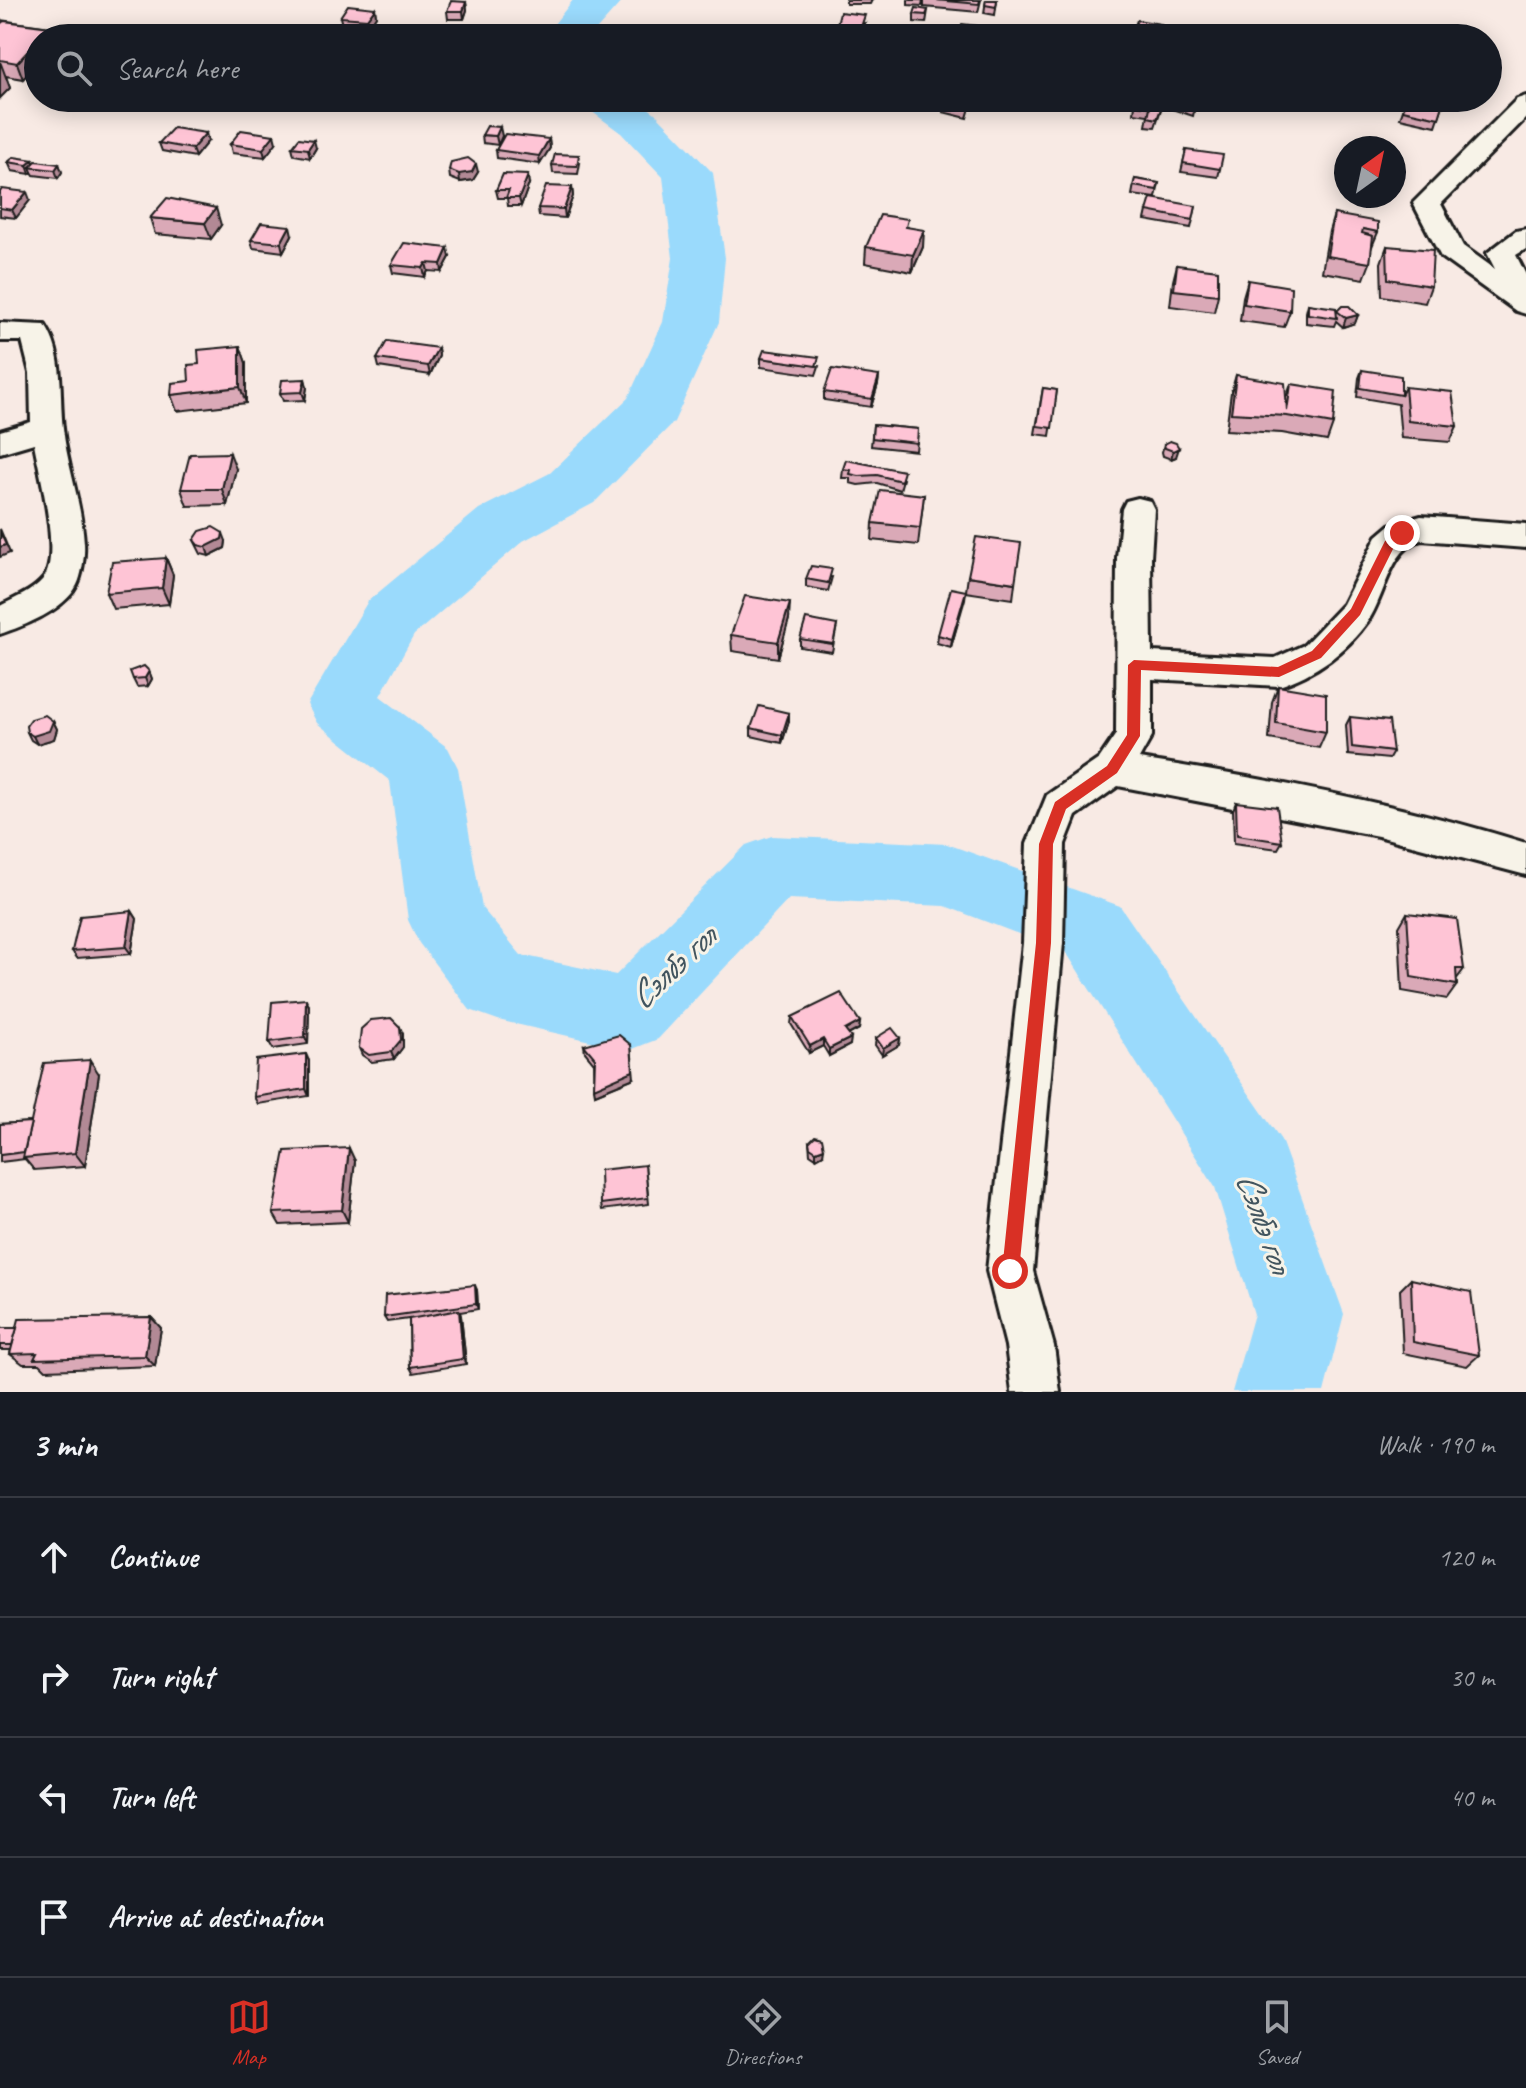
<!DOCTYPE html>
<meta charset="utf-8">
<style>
body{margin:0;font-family:Caveat,sans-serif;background:#20242c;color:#f1f3f6}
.compass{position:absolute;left:1334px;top:136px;width:72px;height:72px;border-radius:50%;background:#171b24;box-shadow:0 4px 20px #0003;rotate:33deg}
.stop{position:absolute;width:24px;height:24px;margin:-18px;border:6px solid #d93025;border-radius:50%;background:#fff}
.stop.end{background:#d93025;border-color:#fff;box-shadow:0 2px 8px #0008}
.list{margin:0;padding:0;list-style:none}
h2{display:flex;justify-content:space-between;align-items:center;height:104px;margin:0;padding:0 32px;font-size:34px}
h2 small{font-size:26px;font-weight:400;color:#9ea1a6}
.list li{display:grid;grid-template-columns:52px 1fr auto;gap:24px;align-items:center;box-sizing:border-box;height:120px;padding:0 32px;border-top:2px solid #363941}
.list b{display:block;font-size:30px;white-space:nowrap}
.list em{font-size:26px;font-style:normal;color:#9ea1a6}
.icon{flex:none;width:44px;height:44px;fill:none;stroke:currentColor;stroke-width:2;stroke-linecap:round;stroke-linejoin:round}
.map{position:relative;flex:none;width:1526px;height:1392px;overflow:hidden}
.search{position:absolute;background:#171b24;box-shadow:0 4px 20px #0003;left:24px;right:24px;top:24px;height:88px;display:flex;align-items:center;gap:20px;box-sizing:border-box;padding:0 28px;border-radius:44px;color:#9ea1a6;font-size:30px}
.sheet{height:584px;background:#171b24}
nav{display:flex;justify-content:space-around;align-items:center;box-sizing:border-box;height:112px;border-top:2px solid #363941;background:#171b24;font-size:22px;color:#9ea1a6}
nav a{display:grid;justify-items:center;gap:4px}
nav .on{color:#d93025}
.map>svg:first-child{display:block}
</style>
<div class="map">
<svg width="1526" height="1392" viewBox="0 0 1526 1392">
<rect width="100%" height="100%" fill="#f8eae4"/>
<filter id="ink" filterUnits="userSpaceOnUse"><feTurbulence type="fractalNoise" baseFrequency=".0125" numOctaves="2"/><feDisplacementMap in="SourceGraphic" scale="16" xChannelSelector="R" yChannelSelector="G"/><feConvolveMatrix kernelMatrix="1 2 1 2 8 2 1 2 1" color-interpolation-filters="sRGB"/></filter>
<g filter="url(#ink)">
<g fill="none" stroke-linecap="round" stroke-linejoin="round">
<g fill="#9adafc" fill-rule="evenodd">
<polygon points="573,0 623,0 589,38 543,38"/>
<polygon points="580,98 635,98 655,113 713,173 725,258 719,322 674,422 594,503 523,541 414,635 380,696 448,748 458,768 482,908 521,955 616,975 746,845 772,836 947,844 1120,906 1281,1140 1344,1314 1324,1392 1232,1392 1254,1314 1215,1187 1066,952 945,906 789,899 658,1039 630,1050 498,1020 470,1010 419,943 408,920 390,781 317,723 307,704 368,601 479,509 550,473 628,398 663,322 673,258 663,177 621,133 587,108"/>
</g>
<g stroke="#1c1c1c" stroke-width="6">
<g id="street">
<polygon points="1526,96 1526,118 1441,204 1463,246 1495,269 1487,253 1516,231 1526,229 1526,249 1516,255 1526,275 1526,314 1516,311 1441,257 1413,203 1517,99"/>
<path d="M 0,323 L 45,325 C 65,355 59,395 63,428 C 67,466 82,504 84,543 C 85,555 82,575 77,585 C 65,610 24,626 0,634 L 0,606 C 15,598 32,592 43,579 C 62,557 39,472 34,443 L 0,453 L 0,431 L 31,422 L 30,373 L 22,341 L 0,341 Z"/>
<path d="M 1138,498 L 1150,501 L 1154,509 L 1151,557 L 1152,652 L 1275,658 L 1304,645 L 1343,604 L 1377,536 L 1390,525 L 1421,516 L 1526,524 L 1526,548 L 1421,540 C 1390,548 1385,597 1368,621 C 1346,652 1315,674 1279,686 L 1152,679 L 1152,736 L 1139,759 C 1269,779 1401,804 1526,843 L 1526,875 L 1378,836 L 1118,786 L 1076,816 L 1065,844 L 1063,943 L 1033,1271 L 1054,1346 L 1060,1392 L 1012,1392 L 1006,1346 L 987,1271 L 1023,943 L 1027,844 L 1047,795 L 1099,759 L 1116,734 L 1117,557 L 1122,509 L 1126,501 Z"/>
</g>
</g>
<use href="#street" fill="#f7f3e8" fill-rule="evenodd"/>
</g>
<g fill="#daa9b7" stroke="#1c1c1c" stroke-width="2">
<polygon points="846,0 872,0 870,4 846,4"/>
<polygon points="908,0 923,0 922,6 908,5"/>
<polygon points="924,0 981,0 978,12 924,7"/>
<polygon points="986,0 997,0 995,15 984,13"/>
<polygon points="466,2 467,10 464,19 448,19 447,11"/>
<polygon points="375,8 376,16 369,27 342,25 340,17"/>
<polygon points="928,10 926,23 914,22 914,14"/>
<polygon points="0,20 50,27 54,38 38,38 38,62 23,79 6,76 10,88 0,98"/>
<polygon points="865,23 861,35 836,36 836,28"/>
<polygon points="1161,24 1158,38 1132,38 1133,31"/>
<polygon points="492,98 510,98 510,101 508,106 493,106"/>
<rect x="813" y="98" width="26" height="2"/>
<polygon points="945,98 973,98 967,118 943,112"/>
<polygon points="1165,98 1155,127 1146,126 1148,115 1134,113 1135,105"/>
<polygon points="1174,98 1197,98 1193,116 1172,109"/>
<polygon points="1304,98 1341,98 1339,105"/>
<polygon points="1407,98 1444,102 1436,126 1400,118"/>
<polygon points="482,135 502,136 498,145 483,143"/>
<polygon points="549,139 550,148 540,164 497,158 496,150"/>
<polygon points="208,141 195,157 162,151 159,143"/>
<polygon points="276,143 265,157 232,153 230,144"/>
<polygon points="292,147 316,148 310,158 294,155"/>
<polygon points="1186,150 1220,169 1218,177 1181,172"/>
<polygon points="33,160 34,163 59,164 62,172 58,178 34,175 32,172 30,174 12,171 8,162"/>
<polygon points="580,163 578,174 553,173 552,165"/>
<polygon points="449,170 478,172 473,180 460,182 450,178"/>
<polygon points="1135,179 1159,183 1156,198 1132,195"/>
<polygon points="529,184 521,206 508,206 507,198 498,198 496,190"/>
<polygon points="572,187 573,196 565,218 539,216 538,208"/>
<polygon points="0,192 30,200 16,218 0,216"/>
<polygon points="1196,206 1191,228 1145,220 1147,211"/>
<polygon points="1334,214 1378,232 1371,249 1370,263 1364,279 1322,272 1329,231"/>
<polygon points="150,218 221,225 211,239 155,234"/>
<polygon points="908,227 923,247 912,272 865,263 866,247"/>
<polygon points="292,235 283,252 253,248 251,240"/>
<polygon points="1387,246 1431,286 1425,303 1382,296 1381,263"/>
<polygon points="450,257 442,272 428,271 425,277 393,273 391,265"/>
<polygon points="1177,265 1218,295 1214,312 1170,306 1173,281"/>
<polygon points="1248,280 1290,311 1284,327 1240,321 1243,297"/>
<polygon points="1308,304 1336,314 1337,311 1358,315 1355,323 1343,327 1336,321 1334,326 1306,323 1306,312"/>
<polygon points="240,346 246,363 246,403 177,411 171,395 189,381 199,364"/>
<polygon points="438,348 439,356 430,375 379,367 377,359"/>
<polygon points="761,358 819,366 816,375 761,367"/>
<polygon points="1362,370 1401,395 1405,387 1457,426 1450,442 1401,438 1398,404 1357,397 1359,378"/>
<polygon points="1236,375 1286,398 1291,384 1333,424 1327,441 1282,433 1226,430 1231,392"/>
<polygon points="879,376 878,384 871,407 824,400 824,392"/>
<polygon points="305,379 307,387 305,400 283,401 280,393"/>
<polygon points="1043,388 1057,390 1050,436 1035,434"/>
<polygon points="873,425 918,429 916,451 871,446"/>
<polygon points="1170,441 1176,457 1171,459 1163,456 1162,452 1164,444"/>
<polygon points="236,469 227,505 187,506 181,489"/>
<polygon points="843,469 903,479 900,490 877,483 858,485 850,483 850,478 842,478"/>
<polygon points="924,495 918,545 872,540 873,523"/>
<polygon points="194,540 226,541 225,548 209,556 201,554"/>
<polygon points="166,558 173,575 169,604 113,609 106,593"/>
<polygon points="968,576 1015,583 1013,599 966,592 951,647 937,643 938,635 966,591"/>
<polygon points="832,577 828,591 806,587 806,579"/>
<polygon points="789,619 778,658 732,651 731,635"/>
<polygon points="837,625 832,652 800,647 800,639"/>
<polygon points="149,671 152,679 148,686 137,687 133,679"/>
<polygon points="1278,686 1326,732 1319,748 1269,739 1272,702"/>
<polygon points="789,713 789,721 782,743 751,736 751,728"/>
<polygon points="1350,717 1393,752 1389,759 1348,755 1346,725"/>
<polygon points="53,721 57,729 54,739 37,744 31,740 27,732"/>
<polygon points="1236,802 1282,842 1278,849 1234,843 1233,810"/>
<polygon points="132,911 137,919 131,954 77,958 72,951"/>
<polygon points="1407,913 1464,969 1456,980 1457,985 1447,999 1402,991 1399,927"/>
<polygon points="309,1006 308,1044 273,1049 269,1042"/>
<polygon points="792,1017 860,1022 859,1029 848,1035 850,1045 829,1056 823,1046 809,1053 791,1024"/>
<polygon points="403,1034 403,1047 394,1059 372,1062 362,1055 359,1048"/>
<polygon points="876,1038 900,1038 899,1045 882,1055 875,1045"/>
<polygon points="584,1045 634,1078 595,1094 594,1063 585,1052"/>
<polygon points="309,1061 309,1096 258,1104 254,1097"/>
<polygon points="99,1074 85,1166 34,1170 25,1159 0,1162 0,1124 31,1122"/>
<polygon points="809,1142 823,1154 816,1158 810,1154"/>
<polygon points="355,1161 348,1222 280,1225 273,1213"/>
<polygon points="645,1165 649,1204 602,1210 601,1204"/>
<polygon points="1411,1279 1479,1355 1467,1366 1403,1353 1400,1290"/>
<polygon points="477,1290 478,1309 460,1312 461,1316 466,1364 413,1373 410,1367 409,1319 387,1322 384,1317"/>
<polygon points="151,1317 161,1328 155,1366 46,1370 40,1364 23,1364 10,1354 11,1350 0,1350 0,1328 17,1328"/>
</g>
<g fill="#b28995" stroke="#1c1c1c" stroke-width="2">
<polygon points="466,2 467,10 464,19 463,11"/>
<polygon points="375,8 376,16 369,27 367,19"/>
<polygon points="50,27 54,38 40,38"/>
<polygon points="38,40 38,62 23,79 17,63"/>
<polygon points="1,64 10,88 0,98 0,65"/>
<polygon points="500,127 502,136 498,145 496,136"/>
<polygon points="206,133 208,141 195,157 192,149"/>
<polygon points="274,135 276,143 265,157 263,149"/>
<polygon points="549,139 550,148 540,164 539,156"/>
<polygon points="314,140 316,148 310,158 308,149"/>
<polygon points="33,160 36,168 30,167 32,172 30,174 27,165"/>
<polygon points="59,164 62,172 58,178 55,170"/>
<polygon points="476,164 478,172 473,180 460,182 459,174"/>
<polygon points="528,175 529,184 521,206 519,198"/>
<polygon points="572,187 573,196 565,218 564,209"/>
<polygon points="27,192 30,200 16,218 12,210"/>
<polygon points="216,208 221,225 211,239 205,223"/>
<polygon points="290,226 292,235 283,252 281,243"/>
<polygon points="924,230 923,247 912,272 913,255"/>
<polygon points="448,248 450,257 442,272 441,264"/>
<polygon points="426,263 428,271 425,277 423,268"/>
<polygon points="1358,315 1355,323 1343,327 1346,318"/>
<polygon points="240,346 246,363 246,403 240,387"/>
<polygon points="438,348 439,356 430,375 428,366"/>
<polygon points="879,376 878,384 871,407 872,399"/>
<polygon points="305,379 307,387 305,400 302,392"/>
<polygon points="1179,448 1176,457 1171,459 1173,451"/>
<polygon points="230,453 236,469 227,505 222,489"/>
<polygon points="0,529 10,553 0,557"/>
<polygon points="223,533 226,541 225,548 209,556 206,547"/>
<polygon points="166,558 173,575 169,604 162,588"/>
<polygon points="966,591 965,599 951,647 952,639"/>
<polygon points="790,603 789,619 778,658 778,642"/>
<polygon points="149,671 152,679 148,686 145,678"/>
<polygon points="789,713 789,721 782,743 782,735"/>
<polygon points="53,721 57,729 54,739 37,744 33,736"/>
<polygon points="132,911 137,919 131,954 126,947"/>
<polygon points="306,999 309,1006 308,1044 305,1037"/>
<polygon points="860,1022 859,1029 844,1037 845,1030"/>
<polygon points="400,1027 403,1034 403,1047 394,1059 391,1052"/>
<polygon points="851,1038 850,1045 829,1056 829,1049"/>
<polygon points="900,1038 899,1045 882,1055 883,1048"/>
<polygon points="823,1039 823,1046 809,1053 810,1046"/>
<polygon points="631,1045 634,1078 595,1094 594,1088"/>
<polygon points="306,1054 309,1061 309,1096 306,1089"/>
<polygon points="90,1060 99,1074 85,1166 75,1153"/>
<polygon points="349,1148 355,1161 348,1222 342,1210"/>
<polygon points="824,1148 823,1154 816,1158 816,1151"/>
<polygon points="475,1285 477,1290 478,1309 476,1304"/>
<polygon points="459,1310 461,1316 466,1364 463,1359"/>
<polygon points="151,1317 161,1328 155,1366 145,1356"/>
</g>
<g fill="#fec4d5" stroke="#1c1c1c" stroke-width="2">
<polygon points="935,0 980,0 979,4"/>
<polygon points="986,0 997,0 996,7 985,5"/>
<polygon points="451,1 466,2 463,11 447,11"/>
<polygon points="348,5 375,8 367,19 340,17"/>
<polygon points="916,8 928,10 926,15 914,14"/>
<polygon points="840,12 865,15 861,27 836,28"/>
<polygon points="1137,20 1161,24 1158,35 1133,31"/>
<polygon points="4,21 50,27 40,38 38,38 38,40 17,63 0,60 0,24"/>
<polygon points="962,24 987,27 983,38 959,37"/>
<polygon points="308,32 323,32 321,37 306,37"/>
<polygon points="1488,53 1493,54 1490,64 1488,63"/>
<polygon points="945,98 972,98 968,109 944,104"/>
<polygon points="1138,98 1165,98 1157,119 1148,117 1150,107 1135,105"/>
<polygon points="1174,98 1197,98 1194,108 1173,101"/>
<polygon points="1407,98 1427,98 1444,102 1439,118 1403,110"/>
<polygon points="487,126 500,127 496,136 482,135"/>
<polygon points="173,128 206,133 192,149 159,143"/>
<polygon points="241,130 274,135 263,149 230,144"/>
<polygon points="505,134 549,139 539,156 496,150"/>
<polygon points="299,138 314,140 308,149 292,147"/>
<polygon points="1186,150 1223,155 1220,169 1183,163"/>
<polygon points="555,154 579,155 577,166 552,165"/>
<polygon points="14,157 33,160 27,165 8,162"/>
<polygon points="468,158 476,164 472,172 459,174 449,170 451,162"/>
<polygon points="36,161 59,164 55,170 30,167"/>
<polygon points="503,174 528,175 519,198 506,198 509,190 496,190"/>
<polygon points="1135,179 1159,183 1157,190 1133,186"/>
<polygon points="546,186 572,187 564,209 538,208"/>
<polygon points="2,189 27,192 12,210 0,208 0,192"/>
<polygon points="167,198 216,208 205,223 150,218"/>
<polygon points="1151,198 1196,206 1193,220 1147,211"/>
<polygon points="1334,214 1378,222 1378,232 1363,229 1362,233 1373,236 1370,263 1327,256"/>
<polygon points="880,215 908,219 906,227 924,230 913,255 866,247"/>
<polygon points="261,223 290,226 281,243 251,240"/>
<polygon points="404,243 448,248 441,264 426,263 423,268 391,265"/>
<polygon points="1387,246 1433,250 1431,286 1388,279"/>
<polygon points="1177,265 1218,270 1218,295 1174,290"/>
<polygon points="1248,280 1291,287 1290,311 1244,304"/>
<polygon points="1308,304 1336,308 1337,318 1308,314"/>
<polygon points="1342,306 1349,306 1358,315 1346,318 1337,311"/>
<polygon points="387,341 438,348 428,366 377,359"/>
<polygon points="240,346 240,387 171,395 172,383 189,381 188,365 199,364 198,350"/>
<polygon points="764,350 819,357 816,366 761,358"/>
<polygon points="832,369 879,376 872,399 824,392"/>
<polygon points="1362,370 1401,376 1401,395 1360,388"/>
<polygon points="1236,375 1285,383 1287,411 1291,384 1336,391 1333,424 1287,416 1231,413"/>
<polygon points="305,379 302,392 280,393 282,380"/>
<polygon points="1405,387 1452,392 1457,426 1408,421"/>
<polygon points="1043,388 1057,390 1052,428 1037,426"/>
<polygon points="873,425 918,429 917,443 872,438"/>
<polygon points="1170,441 1176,443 1179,448 1173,451 1165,448 1164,444"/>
<polygon points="230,453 222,489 181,489 190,454"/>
<polygon points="846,460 904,471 901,481 877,475 859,476 850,474 851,470 843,469"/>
<polygon points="880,490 924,495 920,528 873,523"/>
<polygon points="213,527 223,533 222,539 206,547 198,545 194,540 200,531"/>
<polygon points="0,532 6,545 0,547"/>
<polygon points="976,537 1021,543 1015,583 968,576"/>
<polygon points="166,558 162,588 106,593 112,562"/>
<polygon points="811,566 832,569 828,583 806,579"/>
<polygon points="951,588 966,591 952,639 938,635"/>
<polygon points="745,596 790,603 778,642 731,635"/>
<polygon points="806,619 837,625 833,644 800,639"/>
<polygon points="144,666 149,671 145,678 133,679 130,671"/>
<polygon points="1278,686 1326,694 1326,732 1276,723"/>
<polygon points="759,706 789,713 782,735 751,728"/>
<polygon points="45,715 53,721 49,731 33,736 27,732 26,726 31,719"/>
<polygon points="1350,717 1389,721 1393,752 1352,747"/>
<polygon points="1236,802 1277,807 1282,842 1237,835"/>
<polygon points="132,911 126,947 72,951 80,916"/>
<polygon points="1407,913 1457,919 1464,969 1456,969 1457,985 1411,977"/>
<polygon points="841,993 860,1022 845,1030 851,1038 829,1049 823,1039 810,1046 792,1017"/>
<polygon points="306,999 305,1037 269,1042 272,1002"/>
<polygon points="391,1018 400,1027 401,1040 391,1052 369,1055 359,1048 361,1029 371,1020"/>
<polygon points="892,1028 900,1038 883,1048 876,1038"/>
<polygon points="619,1035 631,1045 633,1071 594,1088 595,1058 584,1045"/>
<polygon points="306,1054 306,1089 254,1097 256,1060"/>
<polygon points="90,1060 75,1153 23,1158 44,1063"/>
<polygon points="31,1122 24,1152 0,1155 0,1124"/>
<polygon points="815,1136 822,1138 824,1148 816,1151 810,1147 809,1142"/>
<polygon points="349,1148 342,1210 273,1213 285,1151"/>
<polygon points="645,1165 648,1198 601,1204 600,1170"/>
<polygon points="1411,1279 1471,1292 1479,1355 1413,1342"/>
<polygon points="475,1285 476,1304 384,1317 385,1295"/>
<polygon points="459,1310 463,1359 410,1367 409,1319"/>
<polygon points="151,1317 145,1356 34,1359 37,1353 10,1354 19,1319"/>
<polygon points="0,1328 17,1328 12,1345 0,1345"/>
</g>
</g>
<polygon fill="#d93025" points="1402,528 1408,533 1394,547 1360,615 1321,658 1279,677 1141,670 1140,736 1117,773 1066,809 1053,844 1051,943 1019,1271 1016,1277 1010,1279 1004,1277 1002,1271 1036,943 1039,844 1055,802 1107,766 1127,735 1128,665 1134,660 1278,667 1312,651 1351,609 1385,541"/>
<g text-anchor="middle" stroke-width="6" stroke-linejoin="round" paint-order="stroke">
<g font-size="36" font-style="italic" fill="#42555f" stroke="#f7f3e8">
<text transform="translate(671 966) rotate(-43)" y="13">Сэлбэ гол</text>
<text transform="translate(1266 1221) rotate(70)" y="13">Сэлбэ гол</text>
</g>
</g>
</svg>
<svg class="compass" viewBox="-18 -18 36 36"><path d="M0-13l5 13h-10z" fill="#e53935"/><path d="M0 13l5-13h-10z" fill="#9ea1a6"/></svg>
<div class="stop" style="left:1010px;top:1271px"></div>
<div class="stop end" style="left:1402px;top:533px"></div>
<div class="search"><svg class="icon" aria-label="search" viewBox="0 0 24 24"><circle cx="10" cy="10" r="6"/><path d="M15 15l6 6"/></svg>Search here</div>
</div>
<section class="sheet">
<h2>3 min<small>Walk · 190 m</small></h2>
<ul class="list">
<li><svg class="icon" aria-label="ahead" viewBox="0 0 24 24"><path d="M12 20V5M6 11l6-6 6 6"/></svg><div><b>Continue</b></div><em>120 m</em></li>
<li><svg class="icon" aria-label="right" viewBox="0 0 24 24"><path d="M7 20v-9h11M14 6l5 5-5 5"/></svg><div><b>Turn right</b></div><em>30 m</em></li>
<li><svg class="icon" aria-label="left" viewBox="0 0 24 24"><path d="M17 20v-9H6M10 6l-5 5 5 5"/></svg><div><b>Turn left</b></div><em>40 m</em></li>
<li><svg class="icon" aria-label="arrive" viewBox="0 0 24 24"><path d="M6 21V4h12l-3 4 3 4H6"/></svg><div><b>Arrive at destination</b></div></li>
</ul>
</section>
<nav>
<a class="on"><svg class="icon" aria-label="map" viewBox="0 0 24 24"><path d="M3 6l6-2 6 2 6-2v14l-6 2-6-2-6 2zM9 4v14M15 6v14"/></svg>Map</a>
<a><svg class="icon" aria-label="directions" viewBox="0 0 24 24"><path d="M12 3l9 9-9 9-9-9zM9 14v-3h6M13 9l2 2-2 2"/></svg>Directions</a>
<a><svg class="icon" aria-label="saved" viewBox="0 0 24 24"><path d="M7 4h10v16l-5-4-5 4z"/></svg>Saved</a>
</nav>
